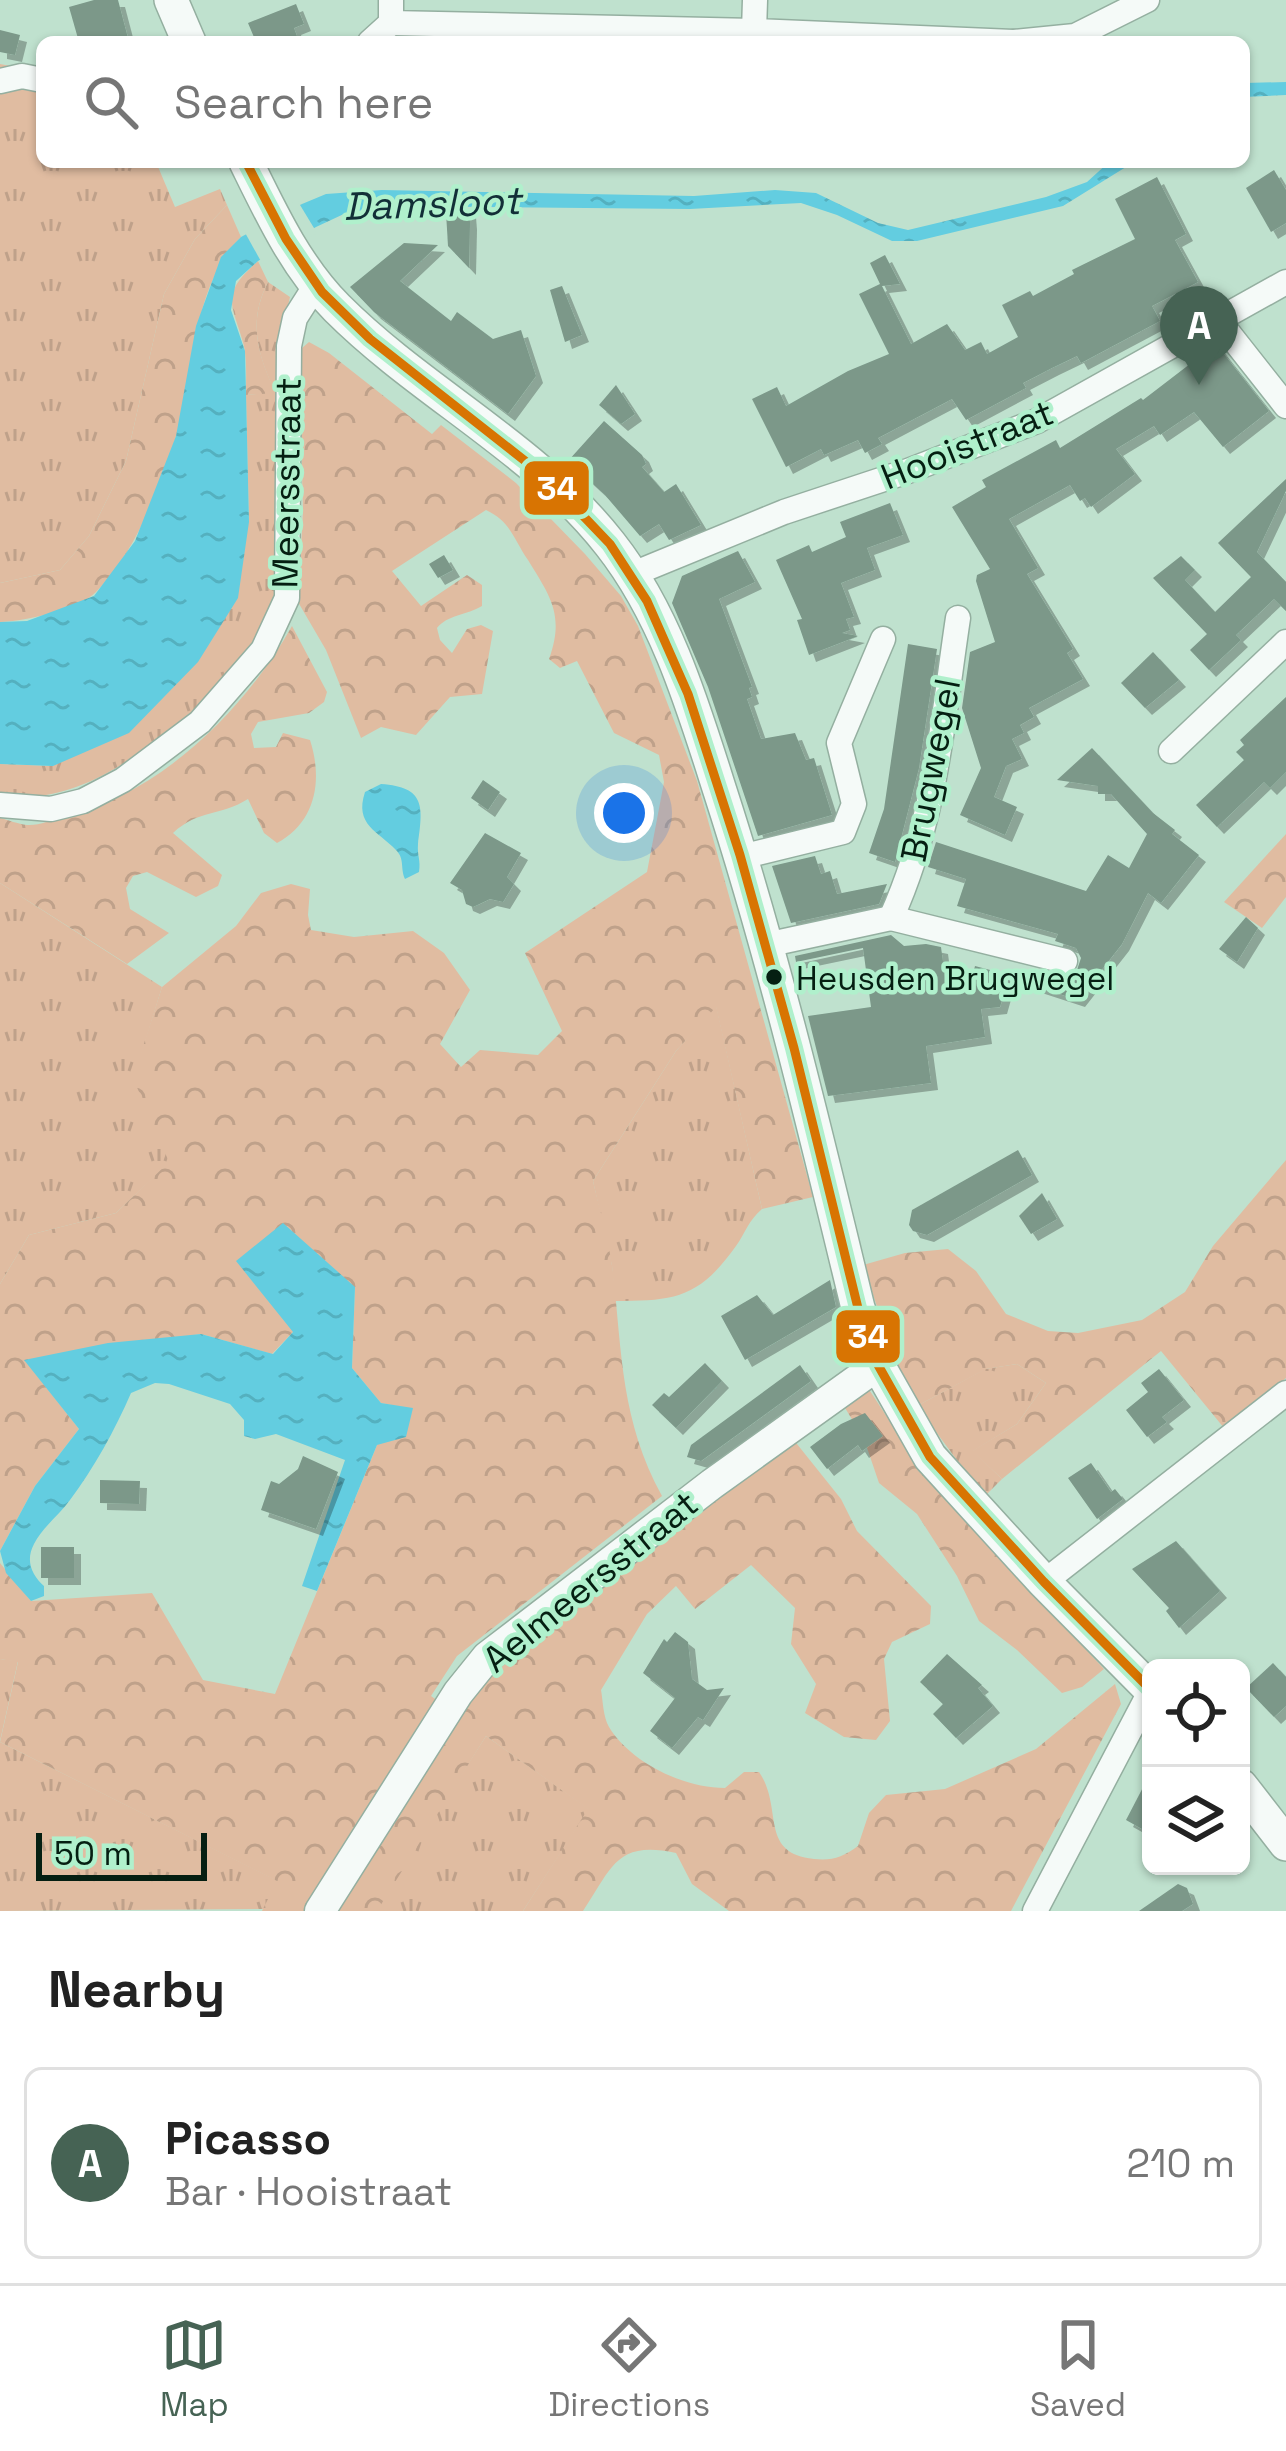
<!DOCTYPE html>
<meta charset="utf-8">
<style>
body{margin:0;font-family:"Space Grotesk",sans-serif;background:#f2f2f2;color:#222}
.controls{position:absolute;right:36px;bottom:36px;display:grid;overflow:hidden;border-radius:18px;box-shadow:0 3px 9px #0004}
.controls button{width:108px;height:108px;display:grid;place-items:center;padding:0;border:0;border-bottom:3px solid #e0e0e0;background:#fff;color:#222;font:60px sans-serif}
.scale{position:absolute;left:36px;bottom:30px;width:171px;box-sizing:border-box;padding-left:12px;border:6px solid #051f12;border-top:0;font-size:33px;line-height:42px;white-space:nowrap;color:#051f12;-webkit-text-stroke:9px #b0f0cc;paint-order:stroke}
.you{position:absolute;left:624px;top:813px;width:42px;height:42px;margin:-30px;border:9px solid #fff;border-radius:50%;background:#1a73e8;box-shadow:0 0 0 18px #1a73e833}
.badge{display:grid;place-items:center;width:78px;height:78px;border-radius:50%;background:#466354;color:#fff;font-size:39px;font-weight:700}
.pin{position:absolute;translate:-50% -99px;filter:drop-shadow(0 3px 6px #0008)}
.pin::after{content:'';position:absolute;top:63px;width:42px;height:36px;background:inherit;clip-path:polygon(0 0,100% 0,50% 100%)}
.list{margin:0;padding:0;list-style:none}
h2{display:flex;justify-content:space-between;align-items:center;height:156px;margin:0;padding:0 48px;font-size:51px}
h2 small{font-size:39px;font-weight:400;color:#767676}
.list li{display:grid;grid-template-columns:78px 1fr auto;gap:36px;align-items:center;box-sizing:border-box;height:192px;margin:0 24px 24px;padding:0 24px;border:3px solid #e0e0e0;border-radius:18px}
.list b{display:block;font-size:45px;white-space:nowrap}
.list p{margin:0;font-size:39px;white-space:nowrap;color:#767676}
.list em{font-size:39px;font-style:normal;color:#767676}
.icon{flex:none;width:66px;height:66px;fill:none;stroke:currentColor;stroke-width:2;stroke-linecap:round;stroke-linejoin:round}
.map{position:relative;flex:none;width:1286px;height:1911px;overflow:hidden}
.search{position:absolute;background:#fff;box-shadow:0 3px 9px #0004;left:36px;right:36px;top:36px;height:132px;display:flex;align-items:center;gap:30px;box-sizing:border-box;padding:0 42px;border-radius:18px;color:#767676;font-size:45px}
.sheet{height:372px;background:#fff}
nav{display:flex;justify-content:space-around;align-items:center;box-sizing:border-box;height:168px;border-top:3px solid #e0e0e0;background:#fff;font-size:33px;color:#767676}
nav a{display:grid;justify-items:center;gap:6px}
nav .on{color:#466354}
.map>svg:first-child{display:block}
</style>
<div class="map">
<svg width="1286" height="1911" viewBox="0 0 1286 1911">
<defs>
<pattern id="grass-tufts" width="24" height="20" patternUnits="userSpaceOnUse" patternTransform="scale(3)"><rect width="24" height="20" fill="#e0bca1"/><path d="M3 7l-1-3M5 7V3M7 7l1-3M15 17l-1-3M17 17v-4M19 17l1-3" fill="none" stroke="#bfa18a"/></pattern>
<pattern id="forest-crowns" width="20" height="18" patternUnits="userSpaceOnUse" patternTransform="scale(3)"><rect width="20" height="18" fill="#e0bca1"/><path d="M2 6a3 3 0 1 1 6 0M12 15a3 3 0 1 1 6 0" fill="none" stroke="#bfa18a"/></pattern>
<pattern id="water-ripples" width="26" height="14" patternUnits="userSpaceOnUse" patternTransform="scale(3)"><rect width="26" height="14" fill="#63cde0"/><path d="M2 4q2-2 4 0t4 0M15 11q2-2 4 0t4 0" fill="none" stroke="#54b0bf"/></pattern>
<filter id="shadow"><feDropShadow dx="7" dy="7" stdDeviation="0" flood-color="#0004"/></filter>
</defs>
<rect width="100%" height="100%" fill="#bfe1ce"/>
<g fill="url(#grass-tufts)">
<polygon points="0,64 26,69 42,89 42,162 156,162 175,207 220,189 227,205 195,239 164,294 126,461 89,536 60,570 0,583"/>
<path d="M 268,282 L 290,297 C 283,327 277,356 276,388 C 274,451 292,548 271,607 C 248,671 197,710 145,749 C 105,778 51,806 0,794 L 0,764 L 53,766 L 249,522 L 246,395 L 275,392 C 257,354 248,321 268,282 Z"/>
<polygon points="0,883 162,987 134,1078 170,1162 116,1213 29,1235 0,1284"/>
<path d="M 716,1005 L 762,1209 C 748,1221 746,1232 736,1246 C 699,1298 675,1301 615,1301 L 612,1266 L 593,1181 L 676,1051 Z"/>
<polygon points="1017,1364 1046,1383 1017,1424 973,1451 1002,1479 984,1497 917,1406 985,1369"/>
<polygon points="0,1659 18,1661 0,1741"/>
<polygon points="486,1736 589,1809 523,1911 374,1911"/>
<polygon points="0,1742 278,1881 265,1909 0,1911"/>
</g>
<g fill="url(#forest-crowns)">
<path d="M 227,205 L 241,237 C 190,290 196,369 176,436 C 162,486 133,556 96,592 C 78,610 25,621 0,622 L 0,583 L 60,570 L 89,536 L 126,461 L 164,294 L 195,239 Z"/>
<path d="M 258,261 L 268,282 C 248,321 257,354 276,393 L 246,395 C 246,379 247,362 244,346 C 232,302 219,296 258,261 Z"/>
<path d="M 309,342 L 329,353 L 432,434 L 441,425 L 516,483 L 585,554 L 621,596 L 638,626 L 697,781 L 813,1197 L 762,1209 L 716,1007 L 676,1051 L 593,1181 C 600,1211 609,1241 613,1272 C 622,1354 621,1421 662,1496 L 457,1656 L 431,1696 L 456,1714 L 522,1638 L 714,1502 L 793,1439 L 841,1499 L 857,1531 L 931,1606 L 930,1624 L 892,1642 L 884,1659 L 890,1721 L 876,1740 L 844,1737 L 805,1713 L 816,1684 L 791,1644 L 795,1608 L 751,1565 L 695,1609 L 676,1586 L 647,1614 L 601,1690 C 603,1701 603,1717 609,1727 C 631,1763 684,1788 725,1788 L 744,1772 L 759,1772 C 784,1808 758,1853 814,1859 C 832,1861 843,1857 858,1846 L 869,1813 L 886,1795 L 945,1789 L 1036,1749 L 1115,1684 L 1121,1704 L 1011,1911 L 729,1911 L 692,1884 L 676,1853 C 616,1840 612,1868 583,1911 L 523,1911 L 588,1809 L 486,1736 L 377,1911 L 262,1911 L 277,1881 L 0,1742 L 18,1662 L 0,1659 L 0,1563 L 31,1601 L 152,1593 L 203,1680 L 275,1694 L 377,1445 L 412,1409 L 381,1403 L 352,1368 L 355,1287 L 293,1332 L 272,1354 L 201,1334 L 25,1360 L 79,1429 L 35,1486 L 0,1551 L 0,1284 L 29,1235 L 116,1213 L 169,1162 L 133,1078 L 162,987 L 236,926 L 261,893 L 291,884 L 310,889 L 308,915 L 311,930 L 354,937 L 413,931 L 444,953 L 470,990 L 440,1044 L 461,1067 L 480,1050 L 538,1055 L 562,1031 L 525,953 L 647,872 L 664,782 L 659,755 L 614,733 L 577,661 L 560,668 L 549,659 C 565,615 550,596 528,560 C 513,538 511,522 486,510 L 392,571 L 421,606 L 467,575 L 482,585 L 482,606 C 467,615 447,615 437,628 L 440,640 L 452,653 L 467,629 L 481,625 L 493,631 L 482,694 L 450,697 L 416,735 L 381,727 L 361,738 L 326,650 L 298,602 L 303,511 L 299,359 L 302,348 Z"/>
<path d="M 292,626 L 327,692 L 324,702 L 309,713 L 258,722 L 251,734 L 254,748 L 276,747 L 283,733 L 310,740 C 323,780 316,822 277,843 L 264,833 L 248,799 C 219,817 199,809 173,833 L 222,875 L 218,886 L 196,897 L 147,872 L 133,876 L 126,888 L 130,909 L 169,933 L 127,964 L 0,883 L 0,818 C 8,820 18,824 27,825 C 38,826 52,820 63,817 C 160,794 244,711 292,626 Z"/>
<polygon points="1286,834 1286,897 1262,928 1224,902"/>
<polygon points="1286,1160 1286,1378 1224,1428 1161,1351 1002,1479 972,1451 1017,1424 1046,1383 1017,1364 986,1369 917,1406 894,1357 863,1265 905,1253 948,1249 976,1271 1006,1314 1048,1331 1078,1333 1142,1320 1185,1292 1213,1246"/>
<polygon points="866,1385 926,1476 1104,1669 1082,1687 1062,1693 1017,1650 979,1621 957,1576 917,1514 879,1483 864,1439 842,1403"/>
</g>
<g fill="url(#water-ripples)">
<polygon points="1286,82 1286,95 1244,97 1244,83"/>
<polygon points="1109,162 1134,162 1063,206 917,241 892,241 837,215 801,203 690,209 387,206 346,213 316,227 258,261 236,281 231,310 245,351 249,522 238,598 198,662 129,733 53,766 0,764 0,622 27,621 94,596 135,541 176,436 196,326 221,257 241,237 302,204 326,194 382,190 694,196 775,190 816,193 878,223 908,230 1046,197 1087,182"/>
<path d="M 381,784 C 426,787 423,807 418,844 C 417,856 421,860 419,872 L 405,879 C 400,868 405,859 396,850 C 378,831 354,825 365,792 Z"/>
<path d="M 283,1223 L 355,1287 L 352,1368 L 381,1403 L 413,1408 L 406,1437 L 377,1445 L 317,1591 L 302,1586 L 345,1460 L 276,1434 L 255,1439 L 244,1436 L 244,1420 L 230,1404 L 169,1384 L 155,1383 L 131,1393 C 115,1430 94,1468 70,1500 C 59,1515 42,1528 34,1544 C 25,1561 32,1575 44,1586 L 44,1596 L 31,1601 L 6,1573 L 0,1551 L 35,1486 L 79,1429 L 24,1360 L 108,1343 L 201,1334 L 273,1354 L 293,1332 L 236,1261 Z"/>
</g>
<polygon fill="#bfe1ce" points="297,200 317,233 263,265 243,229"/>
<g fill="#7b9889" filter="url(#shadow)">
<polygon points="94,0 118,0 129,42 79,42 69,7"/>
<polygon points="296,4 304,24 294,28 299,42 256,42 248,23"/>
<polygon points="0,30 20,35 15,55 0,52"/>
<polygon points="1274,170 1286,190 1286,223 1271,232 1246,188"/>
<polygon points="1157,177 1186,234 1175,240 1198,282 1152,306 1160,321 1081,363 1077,356 1052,368 1023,383 1026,388 966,420 952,399 878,438 882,444 865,453 858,440 824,455 821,449 786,467 752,399 777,387 786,406 848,371 889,354 859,294 880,284 870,263 885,255 900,284 882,286 911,344 947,324 965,350 981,342 987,354 1018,337 1002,305 1030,291 1033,296 1074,274 1072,270 1135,239 1115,199"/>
<polygon points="469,210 470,223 469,268 448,246 446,212"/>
<polygon points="404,243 438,245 400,281 451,321 457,312 493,339 521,330 536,376 508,414 374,312 350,287"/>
<polygon points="562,286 582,335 565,342 550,290"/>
<polygon points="1216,344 1269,411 1223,447 1194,412 1160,435 1154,426 1116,449 1135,474 1091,507 1085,498 1080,501 1070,485 1009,519 1038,568 1027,574 1073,649 1067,653 1083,679 1029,708 1034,717 1020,725 1024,733 1012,739 1022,759 1006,766 994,797 1017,807 1005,835 960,815 981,768 962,708 970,652 995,642 976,581 977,575 990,569 952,507 986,487 982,480 1056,440 1060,448 1141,398 1143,400"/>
<polygon points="616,385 635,414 621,424 599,405"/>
<polygon points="604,421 642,455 646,464 642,467 664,492 676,484 701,525 669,540 659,524 640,536 605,495 568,461"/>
<polygon points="1286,479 1286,491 1257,552 1286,582 1286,611 1274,599 1236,635 1241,640 1209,670 1190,650 1207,634 1153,578 1181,556 1195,570 1185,580 1215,612 1251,577 1218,543"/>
<polygon points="890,503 903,535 867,548 875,570 841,583 854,617 846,619 850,630 842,633 858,636 809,655 797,620 802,619 776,560 809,545 812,552 846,537 840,522"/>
<polygon points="738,551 755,582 719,599 752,687 749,688 752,697 747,699 761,739 795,733 806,760 814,758 832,815 758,836 708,687 672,603 682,576"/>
<polygon points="444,555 453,570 438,578 429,564"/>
<polygon points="908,644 937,649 919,768 895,862 869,853 884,809"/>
<polygon points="1153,652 1179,680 1145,708 1121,683"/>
<polygon points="1286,697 1286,772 1270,788 1264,782 1217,827 1196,805 1244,760 1236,752 1244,745 1240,740"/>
<polygon points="1092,748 1153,813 1175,830 1172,834 1199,855 1161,903 1148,893 1122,944 1078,1000 1035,986 1041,972 1062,977 1076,973 1081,958 1076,948 1055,941 1058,934 957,906 966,879 928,867 936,842 1086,891 1108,855 1129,868 1147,834 1111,794 1098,794 1098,786 1057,780"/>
<polygon points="483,780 500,792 488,810 471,798"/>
<polygon points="485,833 521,853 507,877 514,884 503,902 490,899 473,907 466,904 462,890 450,883"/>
<polygon points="815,856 821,874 830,871 837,894 887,884 879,904 791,923 772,866"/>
<polygon points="1246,917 1258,928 1237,962 1219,949"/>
<polygon points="891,935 904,946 926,944 941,947 945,977 973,974 975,966 1009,975 1000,1007 981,1009 985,1037 926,1046 931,1083 828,1096 808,1016 871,1007 863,948 796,962 795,956"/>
<polygon points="1018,1150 1032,1175 927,1235 913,1231 909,1225 912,1210"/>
<polygon points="1042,1193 1057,1219 1031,1234 1019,1216"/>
<polygon points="830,1280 836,1307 745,1360 721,1316 757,1295 773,1315"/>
<polygon points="705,1363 722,1381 676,1428 652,1405 664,1393 669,1397"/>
<polygon points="800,1365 811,1381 701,1461 687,1457 691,1445"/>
<polygon points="1159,1369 1184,1400 1162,1417 1167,1422 1147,1437 1126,1410 1148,1392 1141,1383"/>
<polygon points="865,1413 883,1436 862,1451 858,1445 827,1469 810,1447 841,1424"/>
<polygon points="303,1456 338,1472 316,1529 261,1510 271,1481 279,1484 298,1469"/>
<polygon points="1091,1463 1111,1492 1115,1489 1123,1499 1097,1519 1068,1478"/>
<polygon points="100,1480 140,1481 139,1504 100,1503"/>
<polygon points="1176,1541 1220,1591 1179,1628 1166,1611 1169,1608 1132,1569"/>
<rect x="41" y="1547" width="33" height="31"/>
<polygon points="675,1632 688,1642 692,1679 707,1690 724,1688 703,1720 698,1717 672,1748 650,1731 675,1698 643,1673 664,1639 667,1642"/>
<polygon points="947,1654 982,1685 978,1688 993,1706 956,1738 933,1714 943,1704 920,1682"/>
<polygon points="1273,1663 1286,1677 1286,1706 1274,1717 1246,1688"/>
<polygon points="1151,1772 1151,1834 1126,1820"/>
<polygon points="1178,1884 1187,1888 1193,1904 1182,1911 1139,1911"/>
</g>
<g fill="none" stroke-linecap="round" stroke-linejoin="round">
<g stroke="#94afa0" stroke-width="27">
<g id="minor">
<polyline points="391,0 391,23 754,31"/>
<polyline points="755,0 754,31 1013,42"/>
<polyline points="370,42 391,23"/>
<polyline points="1014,42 1075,36 1147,0"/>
<polyline points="0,81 22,76 42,80"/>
<polyline points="1219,321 1286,406"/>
<polyline points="633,574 784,512 908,471 1037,421 1286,282"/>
<path d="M 958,618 C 942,724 936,819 891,918 L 1065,961"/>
<polyline points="1171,751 1286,642"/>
<polyline points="0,805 51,809 83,801 123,780 200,722 263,650 287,598 289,346 295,318 316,285"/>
<polyline points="741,857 843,832 854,804 839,743 883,639"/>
<polyline points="766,945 891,918"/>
<polyline points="1044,1582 1286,1393"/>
<polyline points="1035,1911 1151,1690"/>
</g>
</g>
<g stroke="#94afa0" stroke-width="33">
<polyline id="tertiary" points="320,1911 458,1693 487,1657 712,1484 878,1365"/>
</g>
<g stroke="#94afa0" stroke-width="36">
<g id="secondary">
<polyline points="171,0 189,42"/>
<path d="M 246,162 C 271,213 296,267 337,308 C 422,393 535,448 610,544 C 666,615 693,706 720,791 C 775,961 816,1135 858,1308 L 878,1365 L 930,1457 L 1044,1582 L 1151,1690"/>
<polyline points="1241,1786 1286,1844"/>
</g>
</g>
<use href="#minor" stroke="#f5faf8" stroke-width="24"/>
<use href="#tertiary" stroke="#f5faf8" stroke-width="30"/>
<use href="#secondary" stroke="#f5faf8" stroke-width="33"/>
<g stroke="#b0f0cc" stroke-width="18">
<polyline id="bus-1" points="246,162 286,239 322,292 370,339 548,479 610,544 647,601 688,694 740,855 794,1048 858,1308 878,1365 930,1457 1044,1582 1151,1690"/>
</g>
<use href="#bus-1" stroke="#d87402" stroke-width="9"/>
</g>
<circle fill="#051f12" stroke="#b0f0cc" stroke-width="4.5" cx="774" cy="977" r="10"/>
<g text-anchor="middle" stroke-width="9" stroke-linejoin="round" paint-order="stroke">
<g font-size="33" fill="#051f12" stroke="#b0f0cc" text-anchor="start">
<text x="796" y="990">Heusden Brugwegel</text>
</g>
<g font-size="36" fill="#051f12" stroke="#b0f0cc">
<text transform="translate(967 444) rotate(-22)" y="13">Hooistraat</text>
<text transform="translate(286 483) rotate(-89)" y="13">Meersstraat</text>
<text transform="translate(930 770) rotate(-79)" y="13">Brugwegel</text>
<text transform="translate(590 1581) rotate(-39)" y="13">Aelmeersstraat</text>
</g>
<g font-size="39" font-style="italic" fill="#122f37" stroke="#b0f0cc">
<text transform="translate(432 203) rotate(-2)" y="14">Damsloot</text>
</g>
</g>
<g stroke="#b0f0cc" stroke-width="4.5">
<rect x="522" y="459" width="69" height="58" rx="12" fill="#d87402"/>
<rect x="834" y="1308" width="68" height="57" rx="12" fill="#d87402"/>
</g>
<g font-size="33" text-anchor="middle" font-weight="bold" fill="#fff">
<text x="557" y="500">34</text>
<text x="868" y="1348">34</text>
</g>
</svg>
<div class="controls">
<button><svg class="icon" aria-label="locate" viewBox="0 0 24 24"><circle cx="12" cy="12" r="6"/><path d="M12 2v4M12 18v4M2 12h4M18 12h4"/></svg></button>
<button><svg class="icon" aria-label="layers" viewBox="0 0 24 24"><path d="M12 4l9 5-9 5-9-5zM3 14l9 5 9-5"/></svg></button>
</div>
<div class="scale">50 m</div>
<div class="you"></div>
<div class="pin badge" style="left:1199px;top:385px">A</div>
<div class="search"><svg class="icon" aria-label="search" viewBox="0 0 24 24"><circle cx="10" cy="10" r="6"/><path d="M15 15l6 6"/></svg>Search here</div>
</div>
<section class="sheet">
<h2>Nearby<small></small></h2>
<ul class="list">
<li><span class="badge">A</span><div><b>Picasso</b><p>Bar · Hooistraat</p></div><em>210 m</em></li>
</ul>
</section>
<nav>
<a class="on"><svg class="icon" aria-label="map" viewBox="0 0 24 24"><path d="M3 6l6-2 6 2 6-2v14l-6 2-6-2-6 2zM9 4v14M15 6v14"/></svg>Map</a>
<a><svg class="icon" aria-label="directions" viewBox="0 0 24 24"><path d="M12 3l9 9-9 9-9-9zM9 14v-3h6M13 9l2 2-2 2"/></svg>Directions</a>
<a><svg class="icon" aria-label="saved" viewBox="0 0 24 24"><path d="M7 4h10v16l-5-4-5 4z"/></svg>Saved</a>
</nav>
